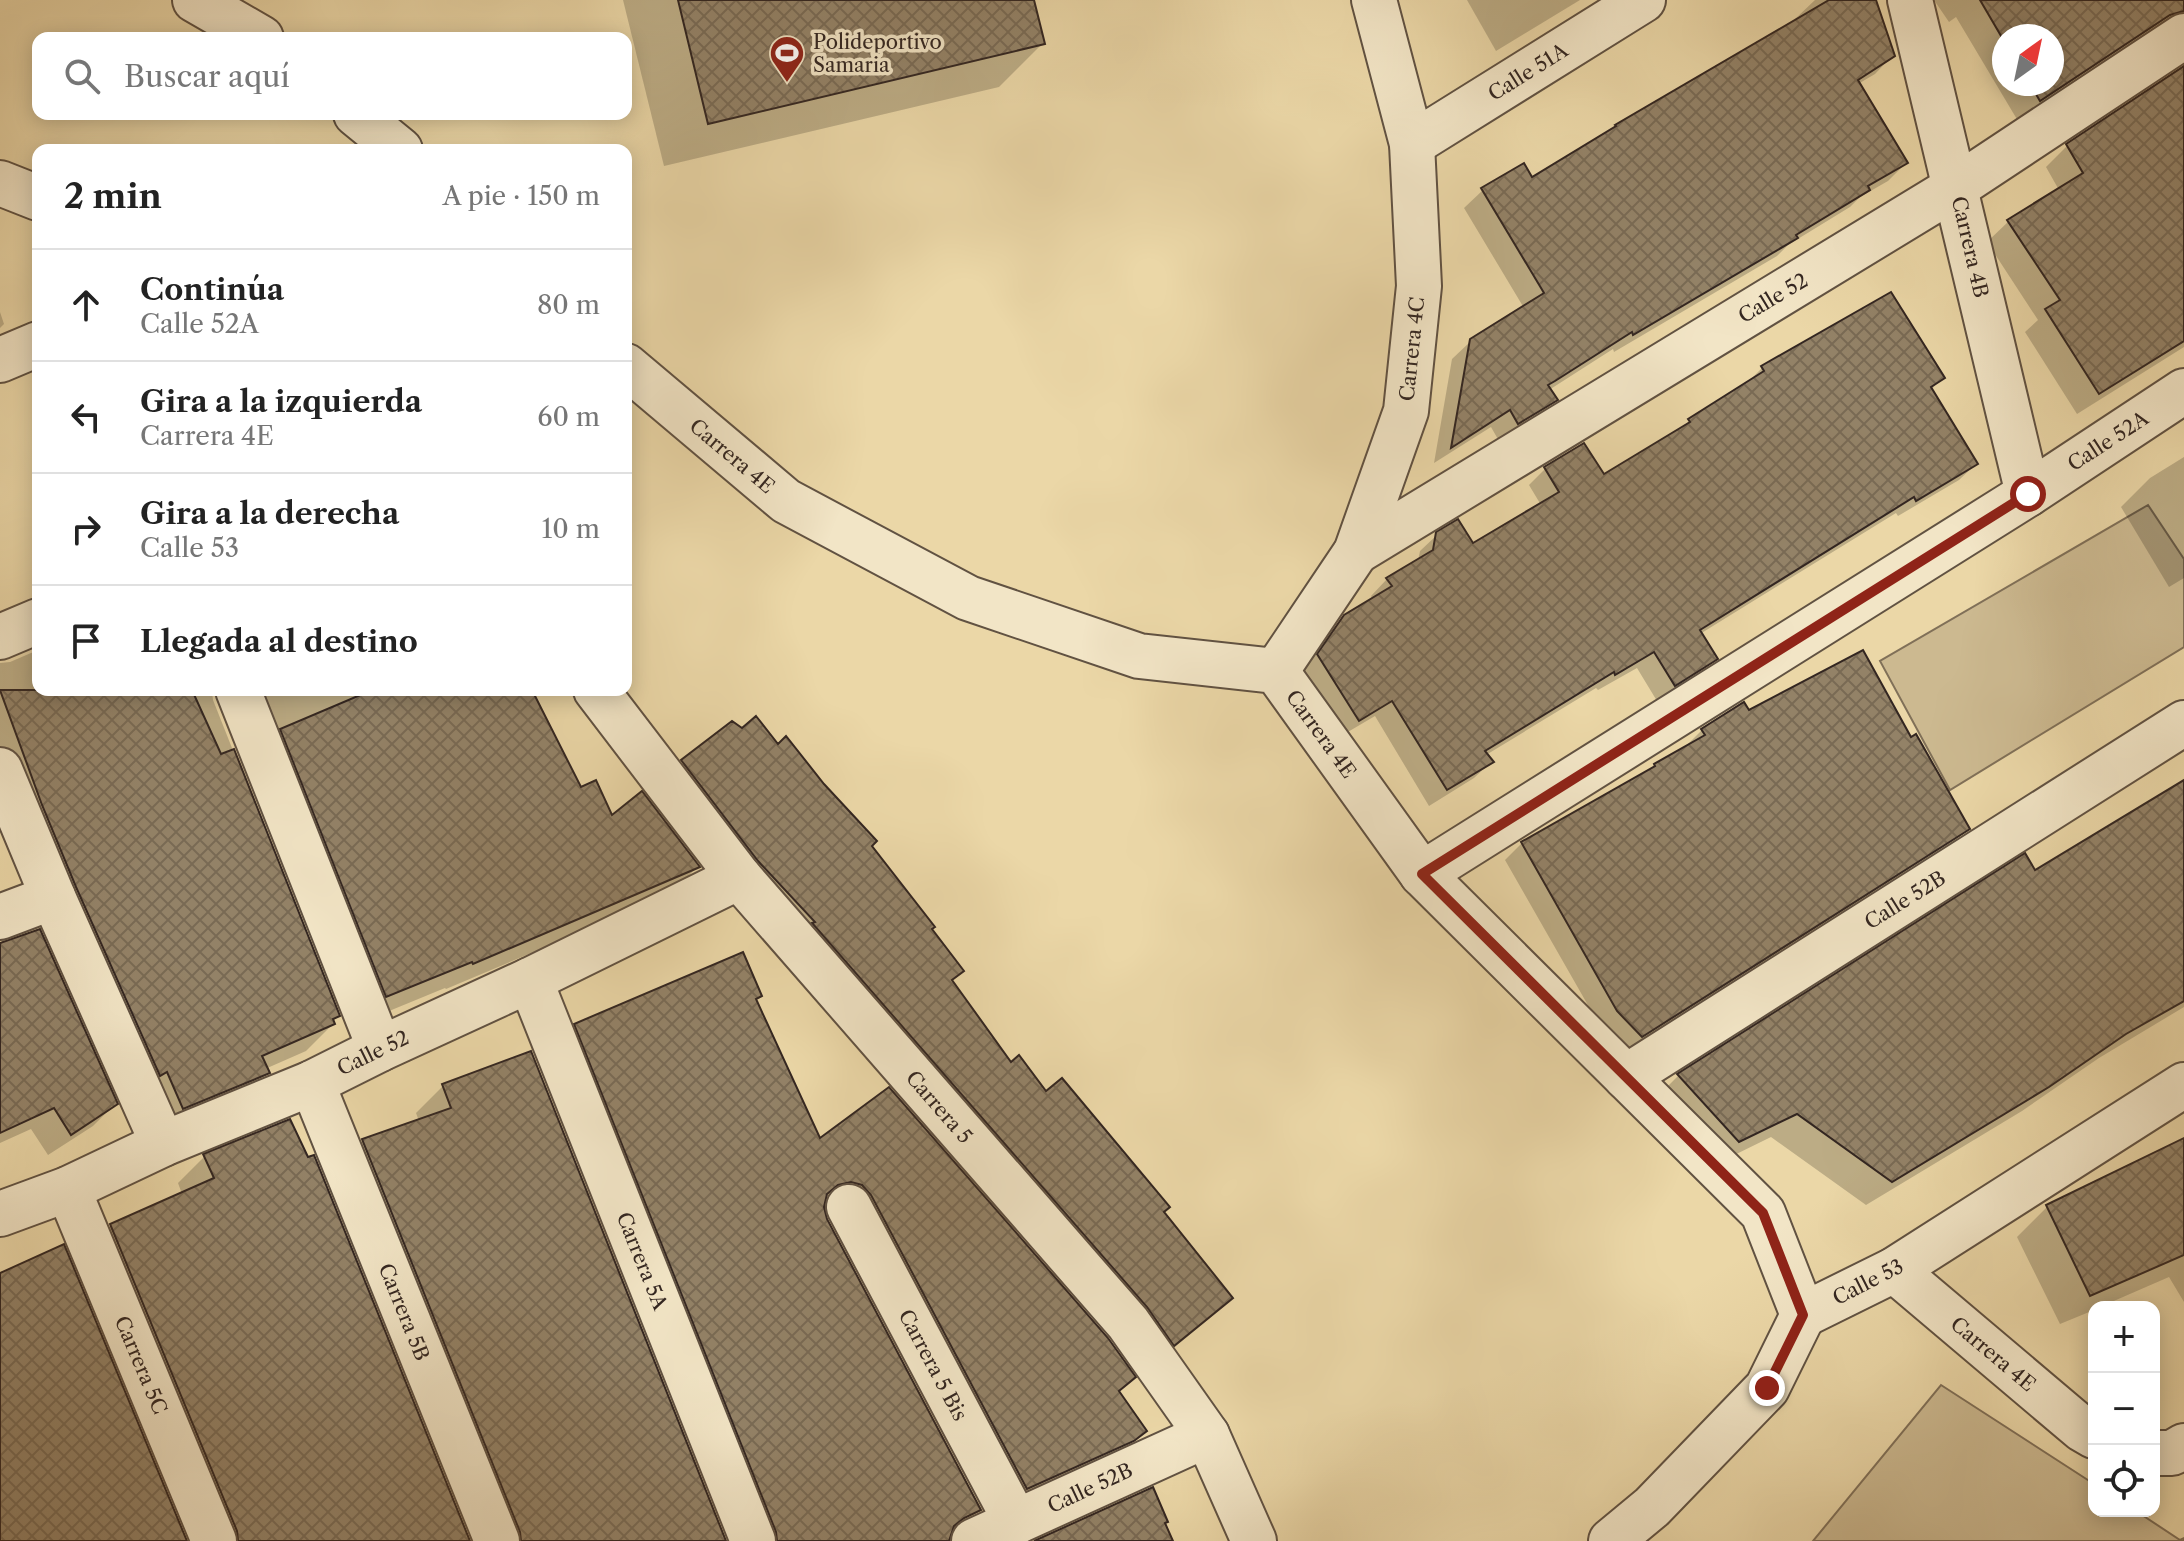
<!DOCTYPE html>
<html lang="es">
<meta charset="utf-8">
<style>
body{margin:0;font-family:"Libre Caslon Text",serif;background:#f6f6f6;color:#222}
.controls{position:absolute;right:24px;bottom:24px;display:grid;overflow:hidden;border-radius:16px;box-shadow:0 4px 20px #0003}
.controls button{width:72px;height:72px;display:grid;place-items:center;padding:0;border:0;border-bottom:2px solid #e0e0e0;background:#fff;color:#222;font:40px sans-serif}
.compass{position:absolute;left:1992px;top:24px;width:72px;height:72px;border-radius:50%;background:#fff;box-shadow:0 4px 20px #0003;rotate:33deg}
.stop{position:absolute;width:24px;height:24px;margin:-18px;border:6px solid #8f2418;border-radius:50%;background:#fff}
.stop.end{background:#8f2418;border-color:#fff;box-shadow:0 2px 8px #0008}
.list{margin:0;padding:0;list-style:none}
h2{display:flex;justify-content:space-between;align-items:center;height:104px;margin:0;padding:0 32px;font-size:34px}
h2 small{font-size:26px;font-weight:400;color:#767676}
.list li{display:grid;grid-template-columns:52px 1fr auto;gap:24px;align-items:center;box-sizing:border-box;height:112px;padding:0 32px;border-top:2px solid #e0e0e0}
.list b{display:block;font-size:30px;white-space:nowrap}
.list p{margin:0;font-size:26px;white-space:nowrap;color:#767676}
.list em{font-size:26px;font-style:normal;color:#767676}
.icon{flex:none;width:44px;height:44px;fill:none;stroke:currentColor;stroke-width:2;stroke-linecap:round;stroke-linejoin:round}
.map{position:relative;flex:none;width:2184px;height:1541px;overflow:hidden}
.search{position:absolute;background:#fff;box-shadow:0 4px 20px #0003;left:32px;top:32px;width:600px;height:88px;display:flex;align-items:center;gap:20px;box-sizing:border-box;padding:0 28px;border-radius:16px;color:#767676;font-size:30px}
.panel{position:absolute;background:#fff;box-shadow:0 4px 20px #0003;left:32px;top:144px;width:600px;height:552px;border-radius:16px}
.map>svg:first-child{display:block}
</style>
<div class="map">
<svg width="2184" height="1541" viewBox="0 0 2184 1541">
<defs>
<pattern id="building-cross-hatch" width="8" height="8" patternUnits="userSpaceOnUse" patternTransform="scale(2)"><rect width="8" height="8" fill="#938267"/><path d="M0 0l8 8M0 8l8-8" fill="none" stroke="#796a54"/></pattern>
</defs>
<rect width="100%" height="100%" fill="#ebd7a7"/>
<filter id="stains"><feTurbulence type="fractalNoise" baseFrequency=".0025" numOctaves="4"/><feColorMatrix values="0 0 0 0 .2 0 0 0 0 .09 0 0 0 0 .02 0 0 0 .5 -.17"/></filter>
<radialGradient id="worn" r=".72"><stop offset=".6" stop-color="#630" stop-opacity="0"/><stop offset="1" stop-color="#630" stop-opacity=".3"/></radialGradient>
<g fill="#ccb990" stroke="#807058" stroke-width="2">
<polygon points="2148,505 2184,559 2184,647 1950,790 1880,661"/>
<polygon points="1941,1385 2094,1484 2094,1511 2136,1511 2180,1540 2184,1538 2184,1541 1813,1541"/>
</g>
<g fill="#0003" fill-rule="evenodd">
<polygon points="623,0 1032,0 1043,43 999,87 664,166"/>
<polygon points="1467,0 1580,0 1496,51"/>
<polygon points="1815,0 1874,0 1893,55 1875,74 1858,84 1906,163 1888,181 1860,197 1850,207 1788,245 1777,256 1614,352 1613,349 1549,390 1555,400 1537,418 1499,441 1491,427 1434,463 1452,359 1471,341 1524,308 1464,208 1483,190 1531,180 1797,21 1795,19"/>
<path d="M 1934,0 L 2184,0 L 2184,45 L 2018,121 L 1956,17 L 1949,22 ZM 2004,36 L 2052,36 L 2052,84 L 2004,84 Z"/>
<polygon points="2184,68 2184,347 2077,414 2025,332 2038,320 1987,242 2009,221 2059,190 2046,167 2067,146"/>
<polygon points="1891,295 1942,378 1931,390 1976,464 1959,480 1898,516 1896,513 1700,634 1715,659 1698,676 1657,701 1637,668 1598,690 1596,688 1486,755 1491,762 1474,778 1429,806 1375,716 1341,736 1302,672 1327,634 1345,617 1373,600 1371,596 1387,579 1418,561 1420,551 1438,534 1472,546 1541,505 1529,485 1546,468 1603,477 1679,431 1689,421 1744,386 1762,368"/>
<polygon points="0,312 4,324 0,328"/>
<polygon points="2184,457 2184,578 2169,587 2121,507 2150,478"/>
<polygon points="38,650 38,690 519,690 580,790 611,818 697,867 671,894 446,989 445,988 360,1023 226,696 212,692 213,700 338,1016 332,1022 333,1024 306,1051 265,1069 267,1073 240,1100 156,1134 0,790 0,663 10,662"/>
<polygon points="1702,730 1910,740 1967,829 1950,846 1624,1053 1601,1028 1505,860 1522,843 1649,772 1655,765 1685,747"/>
<polygon points="777,746 869,846 962,970 951,981 1010,1065 1046,1094 1162,1212 1231,1298 1210,1318 1153,1365 662,783 683,762"/>
<polygon points="2184,787 2184,1007 2099,1058 2022,1111 1866,1205 1771,1137 1714,1165 1654,1100 1678,1076 2025,856 2034,872"/>
<polygon points="0,945 115,1104 93,1126 48,1155 31,1129 0,1143"/>
<polygon points="759,996 755,1000 819,1141 1133,1377 1117,1393 1144,1431 1117,1458 1000,1515 834,1212 822,1209 825,1219 979,1510 952,1537 947,1539 947,1541 743,1541 548,1053 576,1026"/>
<polygon points="443,1086 724,1541 486,1541 336,1168 363,1141 419,1121 416,1113"/>
<polygon points="2184,1141 2184,1302 2169,1277 2100,1307 2094,1307 2094,1310 2060,1324 2017,1237 2047,1207"/>
<polygon points="205,1156 468,1541 203,1541 84,1253 111,1226 182,1194 178,1183"/>
</g>
<g fill="url(#building-cross-hatch)" stroke="#332621" stroke-width="2">
<polygon points="678,0 1034,0 1045,44 708,124"/>
<polygon points="1829,0 1876,0 1895,56 1858,80 1908,163 1868,186 1870,190 1796,235 1798,238 1633,335 1632,332 1555,381 1548,385 1558,400 1518,424 1510,410 1451,448 1470,339 1544,293 1481,188 1524,163 1532,177 1616,126 1615,125"/>
<polygon points="1980,0 2184,0 2184,11 2170,15 2040,101 2030,84 2052,84 2052,36 2004,36 2004,41"/>
<polygon points="2184,66 2184,341 2099,394 2045,309 2060,300 2007,220 2083,173 2066,144"/>
<polygon points="1891,292 1945,378 1931,387 1978,464 1916,501 1914,497 1700,630 1718,659 1675,686 1654,652 1615,675 1614,672 1485,751 1494,762 1447,790 1392,701 1359,721 1317,654 1344,615 1392,586 1386,578 1433,550 1436,532 1458,519 1473,543 1559,492 1544,467 1584,443 1604,474 1690,422 1688,419 1764,371 1761,366"/>
<polygon points="1863,650 1911,737 1916,734 1970,829 1642,1037 1617,1011 1521,842 1655,766 1654,764 1705,735 1701,729 1744,702 1749,710"/>
<polygon points="0,690 192,690 221,754 234,749 340,1016 333,1019 335,1024 262,1056 270,1073 183,1109 167,1072 160,1076 76,887 42,805"/>
<polygon points="372,690 532,690 581,787 596,780 612,815 642,791 700,867 473,964 472,962 386,997 280,729"/>
<polygon points="756,716 778,744 786,736 824,784 877,841 872,846 935,927 932,929 964,971 952,980 1011,1062 1019,1055 1046,1091 1062,1078 1170,1207 1164,1212 1233,1298 1174,1346 1147,1307 812,923 815,922 758,861 681,760 732,721 742,728"/>
<polygon points="2184,780 2184,1001 2126,1034 2049,1087 1892,1182 1797,1114 1739,1142 1677,1074 2025,853 2035,870"/>
<polygon points="40,929 118,1104 71,1135 54,1108 0,1133 0,943"/>
<polygon points="743,952 762,996 756,999 820,1138 889,1087 1108,1338 1136,1377 1119,1391 1147,1431 1134,1441 1027,1489 871,1195 862,1185 851,1182 838,1185 827,1194 824,1207 827,1219 981,1510 964,1518 954,1526 949,1541 777,1541 776,1532 574,1024"/>
<polygon points="531,1051 726,1541 521,1541 520,1532 362,1139 451,1108 442,1084"/>
<polygon points="290,1119 308,1157 314,1155 470,1541 238,1541 237,1531 110,1224 214,1178 203,1154"/>
<polygon points="2184,1138 2184,1255 2090,1296 2046,1205"/>
<polygon points="64,1244 187,1541 0,1541 0,1273"/>
<polygon points="1153,1487 1168,1522 1165,1523 1173,1541 1034,1541"/>
</g>
<g fill="none" stroke-linecap="round" stroke-linejoin="round">
<g stroke="#615242" stroke-width="48">
<g id="minor">
<polyline points="1910,0 2028,494"/>
<polyline points="1412,144 1643,0"/>
<polyline points="0,183 38,198"/>
<polyline points="1356,552 1956,187 2184,36"/>
<polyline points="0,637 38,621"/>
<polyline points="1276,671 1356,552 1406,411 1419,286 1412,144 1374,0"/>
<polyline points="238,690 380,1049"/>
<polyline points="0,770 53,897 163,1144"/>
<polyline points="1422,874 2028,494 2184,391"/>
<polyline points="0,917 53,897"/>
<polyline points="530,980 753,1541"/>
<polyline points="1626,1077 2184,723"/>
<polyline points="312,1083 497,1541"/>
<polyline points="68,1189 214,1541"/>
<polyline points="849,1207 1016,1522"/>
<polyline points="0,1214 68,1189 163,1144 312,1083 380,1049 530,980 739,877"/>
<polyline points="1894,1270 2082,1429 2094,1436"/>
<polyline points="1803,1315 1894,1270 2184,1085"/>
<polyline points="2154,1453 2172,1453 2184,1446"/>
<polyline points="974,1541 1207,1435"/>
</g>
</g>
<g stroke="#615242" stroke-width="48">
<g id="tertiary">
<polyline points="195,0 261,38"/>
<polyline points="356,114 400,150"/>
<polyline points="0,360 38,344"/>
<polyline points="626,366 786,501 968,598 1139,656 1276,671 1422,874 1763,1213 1803,1315 1767,1388 1652,1507 1611,1541"/>
<polyline points="596,690 739,877 1128,1323 1207,1435 1254,1541"/>
</g>
</g>
<use href="#minor" stroke="#f2e5c6" stroke-width="44"/>
<use href="#tertiary" stroke="#f2e5c6" stroke-width="44"/>
</g>
<g fill="none" stroke-linecap="round" stroke-linejoin="round">
<polyline stroke="#8f2418" stroke-width="10" points="1767,1388 1803,1315 1763,1213 1422,874 2028,494"/>
</g>
<defs>
<g id="stadium-pin" transform="scale(1.8)"><path d="M0 17L-7.5 6A9.5 9.5 0 1 1 7.5 6Z" fill="#8f2418" stroke="#f2e5c6"/><path d="M0-5a6.5 5 0 1 0 0 10a6.5 5 0 1 0 0-10ZM-3.5-1.8h7v3.6h-7Z" fill="#fff"/></g>
</defs>
<g fill-rule="evenodd">
<use href="#stadium-pin" x="787" y="53"/>
</g>
<g text-anchor="middle" stroke-width="7" stroke-linejoin="round" paint-order="stroke">
<g font-size="20" fill="#332621" stroke="#f2e5c6" text-anchor="start">
<text x="813" y="49">Polideportivo<tspan x="813" dy="23">Samaria</tspan></text>
</g>
<g font-size="20" fill="#332621" stroke="#f2e5c6">
<text transform="translate(1528 72) rotate(-32)" y="7">Calle 51A</text>
<text transform="translate(1970 247) rotate(77)" y="7">Carrera 4B</text>
<text transform="translate(1773 298) rotate(-31)" y="7">Calle 52</text>
<text transform="translate(1412 349) rotate(-84)" y="7">Carrera 4C</text>
<text transform="translate(2108 441) rotate(-33)" y="7">Calle 52A</text>
<text transform="translate(732 456) rotate(40)" y="7">Carrera 4E</text>
<text transform="translate(1321 734) rotate(54)" y="7">Carrera 4E</text>
<text transform="translate(1905 900) rotate(-32)" y="7">Calle 52B</text>
<text transform="translate(373 1053) rotate(-26)" y="7">Calle 52</text>
<text transform="translate(939 1107) rotate(49)" y="7">Carrera 5</text>
<text transform="translate(642 1261) rotate(68)" y="7">Carrera 5A</text>
<text transform="translate(1868 1282) rotate(-27)" y="7">Calle 53</text>
<text transform="translate(404 1312) rotate(68)" y="7">Carrera 5B</text>
<text transform="translate(1993 1354) rotate(40)" y="7">Carrera 4E</text>
<text transform="translate(141 1365) rotate(67)" y="7">Carrera 5C</text>
<text transform="translate(933 1365) rotate(62)" y="7">Carrera 5 Bis</text>
<text transform="translate(1090 1488) rotate(-25)" y="7">Calle 52B</text>
</g>
</g>
<rect width="100%" height="100%" filter="url(#stains)"/>
<rect width="100%" height="100%" fill="url(#worn)"/>
</svg>
<div class="controls">
<button>+</button>
<button>−</button>
<button><svg class="icon" aria-label="locate" viewBox="0 0 24 24"><circle cx="12" cy="12" r="6"/><path d="M12 2v4M12 18v4M2 12h4M18 12h4"/></svg></button>
</div>
<svg class="compass" viewBox="-18 -18 36 36"><path d="M0-13l5 13h-10z" fill="#e53935"/><path d="M0 13l5-13h-10z" fill="#767676"/></svg>
<div class="stop" style="left:2028px;top:494px"></div>
<div class="stop end" style="left:1767px;top:1388px"></div>
<div class="search"><svg class="icon" aria-label="search" viewBox="0 0 24 24"><circle cx="10" cy="10" r="6"/><path d="M15 15l6 6"/></svg>Buscar aquí</div>
<section class="panel">
<h2>2 min<small>A pie · 150 m</small></h2>
<ul class="list">
<li><svg class="icon" aria-label="ahead" viewBox="0 0 24 24"><path d="M12 20V5M6 11l6-6 6 6"/></svg><div><b>Continúa</b><p>Calle 52A</p></div><em>80 m</em></li>
<li><svg class="icon" aria-label="left" viewBox="0 0 24 24"><path d="M17 20v-9H6M10 6l-5 5 5 5"/></svg><div><b>Gira a la izquierda</b><p>Carrera 4E</p></div><em>60 m</em></li>
<li><svg class="icon" aria-label="right" viewBox="0 0 24 24"><path d="M7 20v-9h11M14 6l5 5-5 5"/></svg><div><b>Gira a la derecha</b><p>Calle 53</p></div><em>10 m</em></li>
<li><svg class="icon" aria-label="arrive" viewBox="0 0 24 24"><path d="M6 21V4h12l-3 4 3 4H6"/></svg><div><b>Llegada al destino</b></div></li>
</ul>
</section>
</div>
